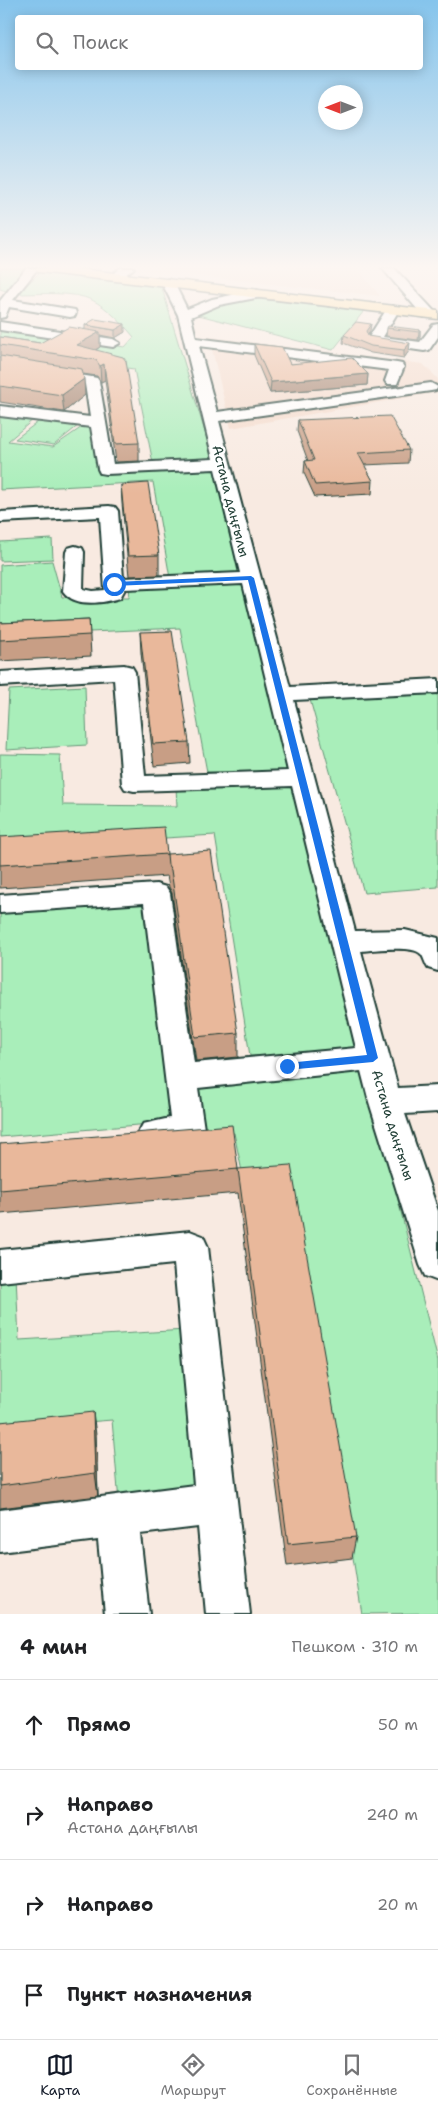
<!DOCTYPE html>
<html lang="ru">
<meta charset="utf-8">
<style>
body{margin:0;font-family:"Shantell Sans",sans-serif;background:#f2f2f2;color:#202124}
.compass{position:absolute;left:318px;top:85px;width:45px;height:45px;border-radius:50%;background:#fff;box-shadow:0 2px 12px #0003;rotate:270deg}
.stop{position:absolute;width:15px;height:15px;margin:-11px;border:4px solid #1a73e8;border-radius:50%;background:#fff}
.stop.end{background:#1a73e8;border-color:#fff;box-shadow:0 1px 5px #0008}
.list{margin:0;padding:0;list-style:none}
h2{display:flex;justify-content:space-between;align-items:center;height:65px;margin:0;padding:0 20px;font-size:21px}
h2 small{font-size:16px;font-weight:400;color:#757577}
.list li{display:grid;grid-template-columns:32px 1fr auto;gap:15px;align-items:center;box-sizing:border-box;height:90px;padding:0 20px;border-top:1px solid #e0e0e0}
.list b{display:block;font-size:19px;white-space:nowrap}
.list p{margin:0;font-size:16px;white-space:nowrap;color:#757577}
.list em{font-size:16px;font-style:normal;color:#757577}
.icon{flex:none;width:28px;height:28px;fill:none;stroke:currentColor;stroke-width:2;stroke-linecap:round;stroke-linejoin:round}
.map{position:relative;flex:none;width:438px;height:1614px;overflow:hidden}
.search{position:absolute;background:#fff;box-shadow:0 2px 12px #0003;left:15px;right:15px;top:15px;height:55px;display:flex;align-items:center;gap:12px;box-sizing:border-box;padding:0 18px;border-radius:5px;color:#757577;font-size:19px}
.sheet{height:425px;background:#fff}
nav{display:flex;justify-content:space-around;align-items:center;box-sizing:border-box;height:70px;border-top:1px solid #e0e0e0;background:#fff;font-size:14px;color:#757577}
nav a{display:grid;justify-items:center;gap:2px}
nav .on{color:#111827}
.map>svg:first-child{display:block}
</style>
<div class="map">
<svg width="438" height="1614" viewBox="0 0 438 1614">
<rect width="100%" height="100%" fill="#f8eae1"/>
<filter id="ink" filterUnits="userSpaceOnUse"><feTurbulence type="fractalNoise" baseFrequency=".02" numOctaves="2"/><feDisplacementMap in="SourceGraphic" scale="10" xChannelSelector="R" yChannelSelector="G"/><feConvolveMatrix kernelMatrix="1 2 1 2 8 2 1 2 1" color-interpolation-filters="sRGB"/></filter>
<g filter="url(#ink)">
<g fill="#f4dbcc">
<polygon points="127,268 357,268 380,296"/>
<polygon points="209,337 423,364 438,379 438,392 231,428"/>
</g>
<g fill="#a9eeba" stroke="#649677">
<polygon points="0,268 27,268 6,291 0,289"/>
<path d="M 40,272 L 161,285 L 213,459 L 153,463 L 134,369 L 0,350 L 0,330 L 125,347 L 134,337 C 123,324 108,308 92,300 C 73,291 40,294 18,294 Z"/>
<polygon points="255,296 364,311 333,350 195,314 220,303"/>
<polygon points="0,415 34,419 8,441 53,447 85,425 93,425 103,472 215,467 241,572 170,578 153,482 0,490"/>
<polygon points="42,419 79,425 54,445 15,439"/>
<polygon points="52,539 53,559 0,561 0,542"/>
<polygon points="52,561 62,597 129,597 130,586 244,583 291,773 207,772 180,628 0,636 0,565"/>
<polygon points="438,681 438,887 364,893 307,689"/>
<polygon points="85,686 87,745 6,750 9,690"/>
<polygon points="0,754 60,755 63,805 177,806 176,787 294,783 361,1052 250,1056 215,835 0,848"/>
<polygon points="144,901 173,1122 0,1137 0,911"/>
<polygon points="366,1071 438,1361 438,1613 362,1614 292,1175 244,1181 234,1133 199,1139 197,1087"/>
<polygon points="16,1276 19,1340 186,1330 194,1491 119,1502 112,1420 0,1429 0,1278"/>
</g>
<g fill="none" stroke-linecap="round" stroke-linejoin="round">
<g stroke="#1f3d34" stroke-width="4">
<g id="minor">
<polygon points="26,268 38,268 13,300 75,310 76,313 75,316 70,317 9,307 5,317 0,318 0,301"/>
<polygon points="120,268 134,268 119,280 111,280 109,277"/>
<polygon points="382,268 394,268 434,311 435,314 434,317 424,317"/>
<path d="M 168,279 L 174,283 L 187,309 L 212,299 L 257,290 L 263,294 L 261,297 L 219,305 L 191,317 L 196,338 L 397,363 L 402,364 L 404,367 L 397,384 L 387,384 L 385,381 L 389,370 L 199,346 L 217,412 L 431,383 L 438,387 L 436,390 L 431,391 L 219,421 L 290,687 L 438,679 L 438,693 L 294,700 L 355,931 L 405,930 L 438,938 L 438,971 L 428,968 C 425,964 424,957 421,954 C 413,945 372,950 361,951 L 398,1088 L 438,1086 L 438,1112 L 405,1114 L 438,1211 L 438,1281 L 425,1276 L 420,1265 L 369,1102 L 361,1071 L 198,1088 L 204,1129 L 200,1138 C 182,1144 161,1149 143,1142 L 138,1133 L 143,1124 L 170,1118 L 144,903 L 0,913 L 0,895 L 156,884 L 166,887 L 170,893 L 194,1063 L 356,1048 L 292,786 L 134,791 L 125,789 L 122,784 L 114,679 L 0,686 L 0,672 L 124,665 L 132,667 L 135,672 L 145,776 L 288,771 L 243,584 L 125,589 L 120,598 C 103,603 75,608 63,591 L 66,552 L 68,548 L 75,546 L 82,548 L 84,552 L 83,589 L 93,591 L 105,590 L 100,517 L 0,522 L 0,512 L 109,506 L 115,507 L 118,511 L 123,578 L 240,573 L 215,469 L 106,474 L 100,473 L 98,469 L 91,427 L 0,416 L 0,406 L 90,417 L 85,384 L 0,370 L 0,362 L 92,377 L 97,378 L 99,381 L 113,464 L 213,459 L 178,315 L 162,283 Z"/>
<polygon points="393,306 399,310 383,337 420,342 433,325 438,324 438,337 429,350 424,351 369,343 367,340 388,307"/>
<polygon points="0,322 113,339 120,343 113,347 0,330"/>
<polygon points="190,1231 203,1236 208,1247 250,1614 206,1614 198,1527 140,1534 149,1614 105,1614 98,1540 0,1552 0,1510 194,1485 174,1264 0,1282 0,1250"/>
</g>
</g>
<g stroke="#1f3d34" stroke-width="3">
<polygon id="major" points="33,268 72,268 438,311 438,319 39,272"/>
</g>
<use href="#minor" fill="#fff" fill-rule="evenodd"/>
<use href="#major" fill="#ffdd96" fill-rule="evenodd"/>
</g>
<g fill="#c89e85" stroke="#1f3d34">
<polygon points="85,325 125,332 115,338 100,335 100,347 96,350 139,443 139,461 116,462 105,380 101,382 97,376 83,374 85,395 64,412 0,402 0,337 40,343 85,329"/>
<polygon points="387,328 420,330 420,337 418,340 386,336"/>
<polygon points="370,331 368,335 368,336 409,351 404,358 371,353 343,343 344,335"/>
<polygon points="254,344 290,364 368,374 367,385 270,393 254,355"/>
<polygon points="298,420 409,450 408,463 364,465 373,481 372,494 315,497 304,473 305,461 308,461 297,431"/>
<polygon points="121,485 159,555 159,575 129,576 122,503"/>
<polygon points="89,619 91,656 0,661 0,623"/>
<polygon points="140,632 189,742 190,763 154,766 141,653"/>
<polygon points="0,837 167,854 238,1033 238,1057 196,1061 172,893 169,887 167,876 0,888"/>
<polygon points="0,1144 238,1169 356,1537 352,1558 287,1566 238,1193 0,1214"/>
<polygon points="0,1422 96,1435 98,1496 0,1508"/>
</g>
<g fill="#a3816c" stroke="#1f3d34">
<polygon points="125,324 125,332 115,338 115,330"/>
<polygon points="371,324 370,331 365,339 366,331"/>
<polygon points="420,330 420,337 418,340 419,332"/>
<polygon points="100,332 100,347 82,358 77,345"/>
<polygon points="410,343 409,351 404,358 404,350"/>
<polygon points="104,364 105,380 101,382 100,366"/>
<polygon points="368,374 367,385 270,393 271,382"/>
<polygon points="84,379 85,395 64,412 62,395"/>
<polygon points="93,1412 96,1435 98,1496 95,1473"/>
</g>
<g fill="#e9b89b" stroke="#1f3d34">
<polygon points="95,319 125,324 115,330 85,325"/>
<polygon points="356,322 371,324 366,331 368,336 410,343 404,350 371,346 344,335"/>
<polygon points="388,326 420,330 419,332 387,328"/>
<polygon points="69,327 100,332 77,345 123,357 126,361 139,443 115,444 104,364 100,366 96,360 0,345 0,337 40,343"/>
<polygon points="254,344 282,347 290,364 352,358 368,374 271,382"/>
<polygon points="0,356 82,369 84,379 62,395 0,386"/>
<polygon points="390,416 409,450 358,453 373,481 315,485 305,461 314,460 298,420"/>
<polygon points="148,483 159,555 128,556 121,485"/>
<polygon points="89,619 90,635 0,640 0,623"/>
<polygon points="172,631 189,742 153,744 140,632"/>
<polygon points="164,827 167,854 0,865 0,837"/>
<polygon points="211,851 238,1033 195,1037 171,870 168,865 167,854"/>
<polygon points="232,1125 238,1169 0,1190 0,1144"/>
<polygon points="291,1165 356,1537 288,1544 238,1169"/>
<polygon points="93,1412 95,1473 0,1486 0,1422"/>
</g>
</g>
<linearGradient id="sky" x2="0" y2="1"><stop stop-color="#85c4ec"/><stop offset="0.54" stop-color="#fcf6f2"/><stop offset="1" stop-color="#fcf6f2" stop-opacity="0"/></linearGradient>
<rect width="438" height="494" fill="url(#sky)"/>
<polygon fill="#1a73e8" points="251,576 254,578 378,1058 373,1062 287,1070 282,1066 287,1063 367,1055 248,580 114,586 111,584 114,582"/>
<g text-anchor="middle" stroke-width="4.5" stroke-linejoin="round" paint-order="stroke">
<g font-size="14" fill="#1f3d34" stroke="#fff">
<text transform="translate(231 501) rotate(76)" y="5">Астана даңғылы</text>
<text transform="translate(393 1125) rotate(73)" y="5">Астана даңғылы</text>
</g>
</g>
</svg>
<svg class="compass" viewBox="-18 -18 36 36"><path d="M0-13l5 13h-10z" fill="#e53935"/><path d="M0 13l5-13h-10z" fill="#757577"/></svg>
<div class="stop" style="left:114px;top:584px"></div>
<div class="stop end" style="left:287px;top:1066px"></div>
<div class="search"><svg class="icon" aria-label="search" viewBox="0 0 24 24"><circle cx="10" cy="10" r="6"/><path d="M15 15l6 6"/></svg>Поиск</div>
</div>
<section class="sheet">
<h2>4 мин<small>Пешком · 310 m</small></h2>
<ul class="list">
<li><svg class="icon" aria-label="ahead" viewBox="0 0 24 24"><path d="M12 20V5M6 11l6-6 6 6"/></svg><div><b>Прямо</b></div><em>50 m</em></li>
<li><svg class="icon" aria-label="right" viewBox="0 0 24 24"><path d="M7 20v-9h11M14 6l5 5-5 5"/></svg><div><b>Направо</b><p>Астана даңғылы</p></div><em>240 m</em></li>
<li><svg class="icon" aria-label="right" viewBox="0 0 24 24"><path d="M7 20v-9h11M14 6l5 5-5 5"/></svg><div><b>Направо</b></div><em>20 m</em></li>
<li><svg class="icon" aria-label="arrive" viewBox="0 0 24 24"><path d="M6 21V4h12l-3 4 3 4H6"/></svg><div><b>Пункт назначения</b></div></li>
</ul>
</section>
<nav>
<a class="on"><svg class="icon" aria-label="map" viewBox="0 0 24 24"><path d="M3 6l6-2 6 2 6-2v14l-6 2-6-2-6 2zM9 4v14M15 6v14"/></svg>Карта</a>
<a><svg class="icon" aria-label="directions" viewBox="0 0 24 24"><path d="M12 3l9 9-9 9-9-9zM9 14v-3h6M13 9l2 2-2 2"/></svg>Маршрут</a>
<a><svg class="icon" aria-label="saved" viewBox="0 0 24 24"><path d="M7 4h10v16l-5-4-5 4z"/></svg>Сохранённые</a>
</nav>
